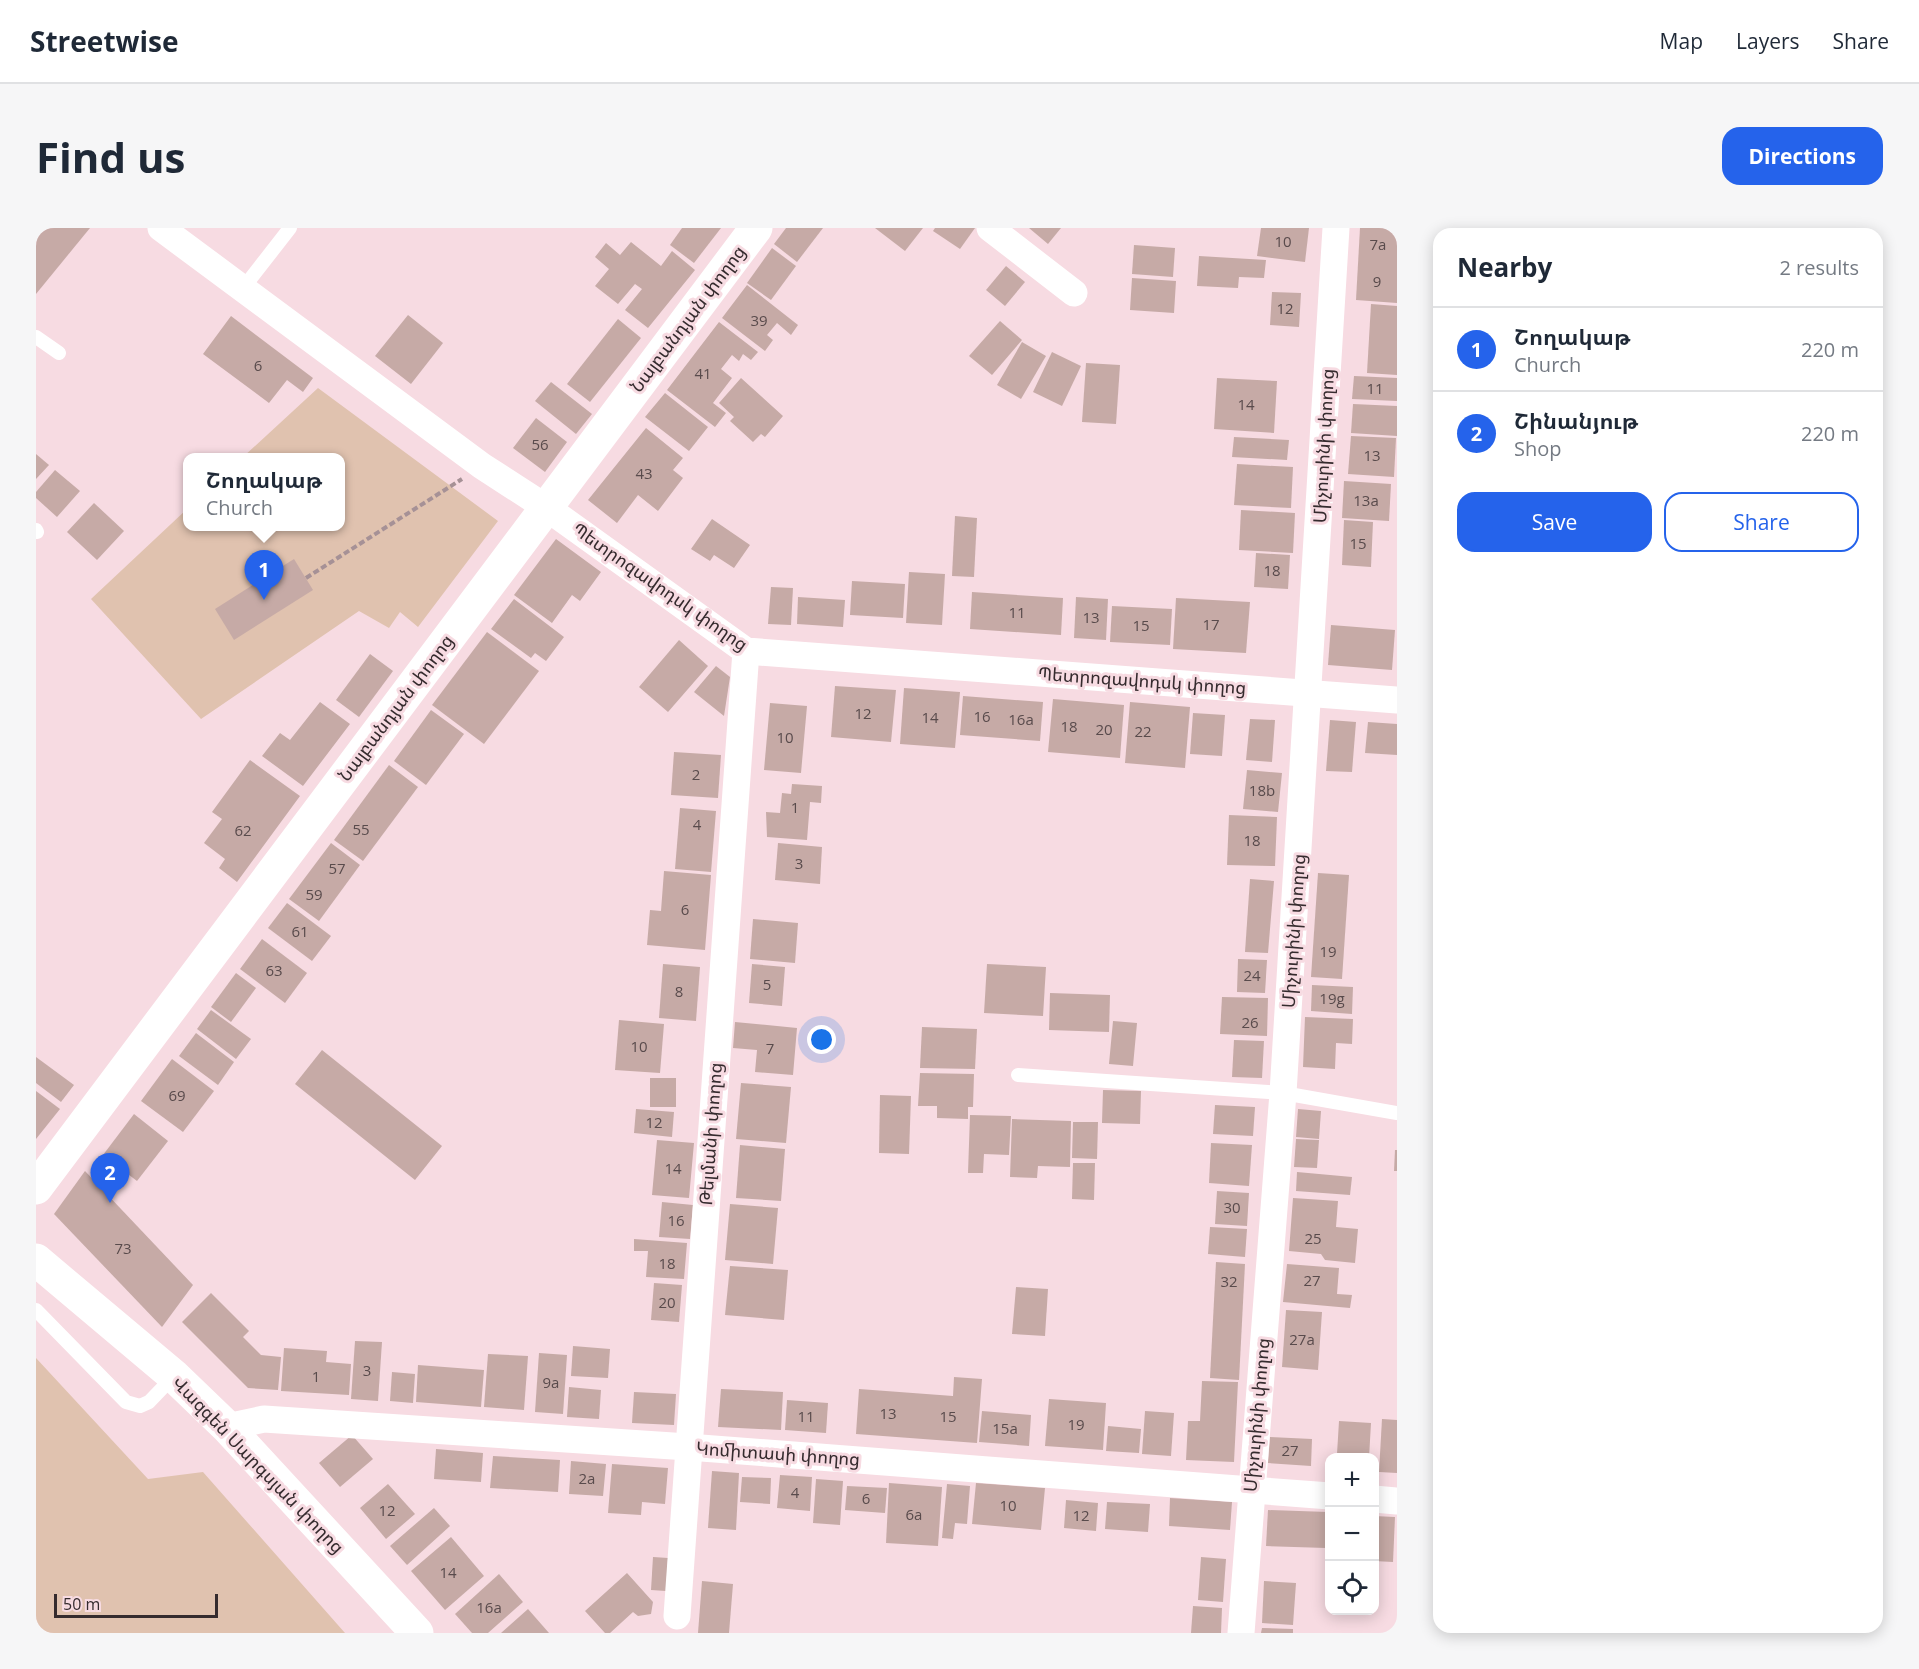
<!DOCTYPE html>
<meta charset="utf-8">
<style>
body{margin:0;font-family:"Open Sans","Noto Sans Armenian",sans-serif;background:#f6f6f7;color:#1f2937}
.controls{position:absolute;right:18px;bottom:18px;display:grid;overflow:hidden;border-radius:12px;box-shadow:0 3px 15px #0003}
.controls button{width:54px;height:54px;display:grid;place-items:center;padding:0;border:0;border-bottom:2px solid #e0e1e3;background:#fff;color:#1f2937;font:30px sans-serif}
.scale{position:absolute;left:18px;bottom:15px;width:164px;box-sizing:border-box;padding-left:6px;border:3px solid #352b2e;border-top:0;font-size:16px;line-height:21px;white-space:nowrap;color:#352b2e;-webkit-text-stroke:4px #f7dbe2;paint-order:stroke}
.you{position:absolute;left:786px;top:812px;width:21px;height:21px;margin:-15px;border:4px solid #fff;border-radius:50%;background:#1a73e8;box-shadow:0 0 0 9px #1a73e833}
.badge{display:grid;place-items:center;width:39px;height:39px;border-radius:50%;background:#2563eb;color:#fff;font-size:20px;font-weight:700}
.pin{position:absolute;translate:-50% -50px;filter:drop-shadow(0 2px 3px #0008)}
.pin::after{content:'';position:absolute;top:32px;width:21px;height:18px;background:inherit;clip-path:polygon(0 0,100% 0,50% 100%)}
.popup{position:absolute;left:147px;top:225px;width:162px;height:78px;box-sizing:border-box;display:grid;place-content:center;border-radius:12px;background:#fff;filter:drop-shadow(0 2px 4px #0005);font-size:20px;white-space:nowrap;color:#747a83}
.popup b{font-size:22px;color:#1f2937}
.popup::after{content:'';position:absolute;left:50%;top:100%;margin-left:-12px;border:12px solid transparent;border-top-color:#fff}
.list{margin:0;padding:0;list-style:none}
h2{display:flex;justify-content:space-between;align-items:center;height:78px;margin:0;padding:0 24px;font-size:26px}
h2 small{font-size:20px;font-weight:400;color:#747a83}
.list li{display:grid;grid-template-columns:39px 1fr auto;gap:18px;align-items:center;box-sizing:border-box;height:84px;padding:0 24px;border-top:2px solid #e0e1e3}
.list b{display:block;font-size:22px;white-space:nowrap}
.list p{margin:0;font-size:20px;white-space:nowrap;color:#747a83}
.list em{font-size:20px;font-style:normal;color:#747a83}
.actions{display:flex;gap:12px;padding:18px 24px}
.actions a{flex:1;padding:14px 0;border:2px solid #2563eb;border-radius:18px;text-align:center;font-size:21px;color:#2563eb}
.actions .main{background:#2563eb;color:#fff}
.icon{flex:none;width:33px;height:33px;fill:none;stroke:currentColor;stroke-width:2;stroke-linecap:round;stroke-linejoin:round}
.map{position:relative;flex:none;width:1361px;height:1405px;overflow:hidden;border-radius:18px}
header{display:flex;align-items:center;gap:36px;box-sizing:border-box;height:84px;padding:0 30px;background:#fff;border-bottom:2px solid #e0e1e3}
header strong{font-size:28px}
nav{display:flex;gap:33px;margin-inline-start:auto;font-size:21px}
.intro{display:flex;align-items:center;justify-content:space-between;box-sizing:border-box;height:144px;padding:0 36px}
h1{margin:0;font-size:42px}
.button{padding:15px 27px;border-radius:18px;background:#2563eb;color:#fff;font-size:21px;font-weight:700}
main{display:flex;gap:36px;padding:0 36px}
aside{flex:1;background:#fff;border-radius:18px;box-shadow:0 3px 15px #0003}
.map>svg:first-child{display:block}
</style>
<header>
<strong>Streetwise</strong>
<nav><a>Map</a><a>Layers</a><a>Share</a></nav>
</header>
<div class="intro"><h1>Find us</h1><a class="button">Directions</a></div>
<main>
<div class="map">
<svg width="1361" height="1405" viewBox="0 0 1361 1405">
<rect width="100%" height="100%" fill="#f7dbe2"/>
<g fill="#e0c2af">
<polygon points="282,160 462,293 382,399 364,384 353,400 323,383 165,491 55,371 151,281 152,298 304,298 304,230 207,229"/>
<polygon points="0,1130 112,1251 167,1244 309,1405 0,1405"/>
</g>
<g fill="#c6aaa6">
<polygon points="0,0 54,0 0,66"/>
<polygon points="646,0 685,0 658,35 634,17"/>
<polygon points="750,0 787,0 761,34 738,16"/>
<polygon points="839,0 887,0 869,23"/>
<polygon points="899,0 939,0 924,21 897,3"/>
<polygon points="993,0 1025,0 1012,16"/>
<polygon points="1225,0 1273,0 1269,34 1221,28"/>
<polygon points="1324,0 1361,0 1361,75 1320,72"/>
<polygon points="595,14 625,38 636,23 659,42 612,100 589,82 606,61 599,56 582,76 559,58 573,41 559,29 570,15 584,27"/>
<polygon points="1098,17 1139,20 1137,49 1096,46"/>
<polygon points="736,20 760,38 735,72 711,55"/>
<polygon points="1163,28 1230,32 1228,50 1203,49 1202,60 1161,58"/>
<polygon points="970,38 989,54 969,78 950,62"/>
<polygon points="1096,50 1140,53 1138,85 1094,82"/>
<polygon points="711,57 762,97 755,107 741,95 731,107 737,112 729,123 686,90"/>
<polygon points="1236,64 1265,65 1263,99 1234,97"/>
<polygon points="1335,76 1361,78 1361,147 1331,145"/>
<polygon points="372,87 407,115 375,156 339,128"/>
<polygon points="195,88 277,150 267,164 251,152 233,175 167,126"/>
<polygon points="582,91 605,110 554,174 531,156"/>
<polygon points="964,93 986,112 956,147 933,128"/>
<polygon points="683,94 722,124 715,132 707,126 703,133 696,127 685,141 696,150 677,175 690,185 679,199 631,162"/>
<polygon points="986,114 1010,128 985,171 961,157"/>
<polygon points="1016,124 1045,138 1026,178 997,164"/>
<polygon points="1050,135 1084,137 1080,196 1046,194"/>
<polygon points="1318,148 1361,150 1361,173 1316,171"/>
<polygon points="705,150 747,188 729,209 725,206 717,214 694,193 698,189 683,175"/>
<polygon points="1181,150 1241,153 1238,205 1178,201"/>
<polygon points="515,154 556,186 540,206 499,173"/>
<polygon points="629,165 672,199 653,223 609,189"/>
<polygon points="1317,176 1361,178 1361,208 1315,205"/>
<polygon points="500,190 531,214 509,244 477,220"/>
<polygon points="610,200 647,230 637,242 647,250 622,283 602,267 581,295 552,272"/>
<polygon points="1315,208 1360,210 1358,249 1312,246"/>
<polygon points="1198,209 1253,212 1251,232 1196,229"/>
<polygon points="0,226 13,237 0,251"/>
<polygon points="1201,236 1257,239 1255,280 1198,277"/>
<polygon points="19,242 44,263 21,289 0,270 0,264"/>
<polygon points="1308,253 1355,256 1353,293 1306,290"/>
<polygon points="58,275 88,303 61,332 31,304"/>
<polygon points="1205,282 1259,285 1257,325 1203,322"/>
<polygon points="919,288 941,290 938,349 916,348"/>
<polygon points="676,291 714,317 698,340 678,327 674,333 655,321"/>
<polygon points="1308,292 1337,294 1335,339 1306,337"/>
<polygon points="520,311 565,344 544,373 536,367 516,395 478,367"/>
<polygon points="1220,325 1254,327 1252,361 1218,359"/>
<polygon points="258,331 277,362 198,412 179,381"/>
<polygon points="873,344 909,346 906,397 870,395"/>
<polygon points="816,353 869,356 867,390 814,387"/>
<polygon points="735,359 757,360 755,397 732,396"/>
<polygon points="936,364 1027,370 1025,407 934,401"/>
<polygon points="762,369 809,372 807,399 761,396"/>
<polygon points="1040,369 1072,371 1070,412 1038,410"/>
<polygon points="1140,370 1214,374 1210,425 1137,421"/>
<polygon points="478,371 528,409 510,433 499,425 495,430 455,401"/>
<polygon points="1076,378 1136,381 1134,417 1074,414"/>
<polygon points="1295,397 1359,402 1356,442 1292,437"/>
<polygon points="451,404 503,443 448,516 396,477"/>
<polygon points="643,412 672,438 632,484 603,459"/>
<polygon points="334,426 357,443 323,489 300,472"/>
<polygon points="680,438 694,449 688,488 658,464"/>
<polygon points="799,458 860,462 855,514 795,509"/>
<polygon points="868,460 924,464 919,520 864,516"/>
<polygon points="927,468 1007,474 1004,513 924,507"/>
<polygon points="1017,471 1088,477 1084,530 1012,524"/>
<polygon points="284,474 314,496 267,558 226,528 244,505 254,512"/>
<polygon points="1094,474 1154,479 1149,540 1089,535"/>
<polygon points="734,475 771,478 765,545 728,542"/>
<polygon points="395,482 428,506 390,557 358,533"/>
<polygon points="1157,485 1189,487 1186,528 1154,526"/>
<polygon points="1214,491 1239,492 1236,534 1210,532"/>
<polygon points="1294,492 1320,494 1316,544 1290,543"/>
<polygon points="1332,494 1361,496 1361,527 1329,525"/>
<polygon points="638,524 685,527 682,570 635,567"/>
<polygon points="214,532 264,568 201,654 183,640 189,631 168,615 186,591 176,584"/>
<polygon points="353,537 382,559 327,633 298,612"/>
<polygon points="1211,542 1246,545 1242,584 1207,581"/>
<polygon points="756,556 786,558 785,575 774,574 771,612 731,609 730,584 744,585 746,565 755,566"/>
<polygon points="644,580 680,583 675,644 639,641"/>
<polygon points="1193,587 1241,589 1239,638 1191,637"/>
<polygon points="295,615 324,637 283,693 253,671"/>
<polygon points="742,615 786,619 784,656 739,652"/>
<polygon points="628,643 675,647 669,722 611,717 614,682 625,683"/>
<polygon points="1282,645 1313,647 1306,751 1275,749"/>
<polygon points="1214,651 1238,653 1232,725 1209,724"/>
<polygon points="251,675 295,708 276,733 232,700"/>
<polygon points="717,691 762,695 759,735 714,731"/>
<polygon points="226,711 271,745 249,775 204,741"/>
<polygon points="1202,731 1231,732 1229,765 1201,764"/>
<polygon points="627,736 664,739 660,793 623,790"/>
<polygon points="716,736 749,739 746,778 713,775"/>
<polygon points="951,736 1010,739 1007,788 948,785"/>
<polygon points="200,745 220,760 195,794 175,779"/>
<polygon points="1276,757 1317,759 1316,786 1275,783"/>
<polygon points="1014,765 1074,767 1073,804 1013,802"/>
<polygon points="1186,769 1232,770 1231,808 1184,806"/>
<polygon points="175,782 215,811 200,831 161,801"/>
<polygon points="1269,789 1317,791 1316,816 1300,815 1299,841 1267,839"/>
<polygon points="583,792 628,796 624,845 579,842"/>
<polygon points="1077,793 1101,795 1097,838 1073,836"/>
<polygon points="699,794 761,800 757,847 719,844 721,822 697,820"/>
<polygon points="886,799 941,801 939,841 884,840"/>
<polygon points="160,805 198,834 182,857 143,828"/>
<polygon points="1198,812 1228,813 1226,850 1196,849"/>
<polygon points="286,822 406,918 379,952 259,856"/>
<polygon points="0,829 38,857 25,874 0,855"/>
<polygon points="136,831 178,863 147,904 105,873"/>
<polygon points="884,845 938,846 937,879 932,879 932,891 901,890 901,878 882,878"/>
<rect x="614" y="850" width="26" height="29"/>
<polygon points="705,855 755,859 750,915 700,911"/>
<polygon points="1067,862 1105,863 1104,896 1066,895"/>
<polygon points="0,863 24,881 0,911"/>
<polygon points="844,867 875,868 873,926 843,925"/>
<polygon points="1179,877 1219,879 1217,908 1177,906"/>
<polygon points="600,881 638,884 636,909 598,905"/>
<polygon points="1262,881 1285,883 1283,911 1260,909"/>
<polygon points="98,886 132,913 101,953 67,927"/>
<polygon points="934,887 975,888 973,927 948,926 947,945 932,945"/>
<polygon points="976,891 1035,893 1034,939 1002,938 1001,950 974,949"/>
<polygon points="1037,894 1062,894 1061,931 1036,930"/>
<polygon points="1260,911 1283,912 1281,940 1258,939"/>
<polygon points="621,912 658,915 653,970 616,967"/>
<polygon points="1175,915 1216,917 1213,958 1173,955"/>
<polygon points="704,917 749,921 745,973 700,970"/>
<polygon points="1359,922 1361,922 1361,943 1358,943"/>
<polygon points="1037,935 1059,935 1058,972 1036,971"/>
<polygon points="49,943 157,1057 126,1099 18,986"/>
<polygon points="1261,944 1316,949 1314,967 1260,963"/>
<polygon points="1181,963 1213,965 1211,998 1179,996"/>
<polygon points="1257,970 1302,973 1300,999 1322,1001 1319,1035 1289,1032 1285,1026 1253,1023"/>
<polygon points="626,974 657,977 654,1011 623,1009"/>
<polygon points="694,976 742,980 737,1036 689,1032"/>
<polygon points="1174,999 1211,1001 1209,1029 1172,1026"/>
<polygon points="598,1011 651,1015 648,1051 610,1049 612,1023 598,1023"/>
<polygon points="1180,1034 1209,1036 1203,1152 1174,1150"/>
<polygon points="1251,1036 1303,1040 1301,1066 1316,1067 1314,1080 1247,1074"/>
<polygon points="694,1038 752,1042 748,1092 689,1087"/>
<polygon points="618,1055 646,1057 643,1094 615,1092"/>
<polygon points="980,1059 1012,1061 1009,1108 976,1106"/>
<polygon points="175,1065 213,1103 207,1109 225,1127 245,1129 242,1162 212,1160 146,1094"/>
<polygon points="1250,1082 1286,1084 1282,1142 1246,1139"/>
<polygon points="319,1113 346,1114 342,1173 315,1171"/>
<polygon points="537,1118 574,1121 572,1150 535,1148"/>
<polygon points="248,1120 291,1123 290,1134 315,1136 313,1167 245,1163"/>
<polygon points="503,1125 531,1127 527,1186 499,1184"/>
<polygon points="452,1126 492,1128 488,1182 448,1179"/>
<polygon points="382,1137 448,1142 445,1179 380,1174"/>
<polygon points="356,1144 379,1146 377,1175 354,1173"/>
<polygon points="918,1149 946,1151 941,1215 820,1206 823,1161 917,1168"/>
<polygon points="1166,1153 1202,1154 1198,1234 1150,1232 1152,1193 1164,1193"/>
<polygon points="533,1159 565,1162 563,1191 531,1189"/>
<polygon points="685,1161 747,1164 745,1202 682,1199"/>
<polygon points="598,1164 640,1166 638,1197 596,1195"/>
<polygon points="1013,1171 1070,1175 1067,1222 1009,1218"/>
<polygon points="751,1172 792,1175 790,1205 749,1202"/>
<polygon points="946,1183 995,1187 993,1218 943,1214"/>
<polygon points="1109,1183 1138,1185 1135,1228 1106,1226"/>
<polygon points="1346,1191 1361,1192 1361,1245 1343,1244"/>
<polygon points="1303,1193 1335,1195 1333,1230 1297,1230 1301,1226"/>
<polygon points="1072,1198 1105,1201 1103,1225 1070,1223"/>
<polygon points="316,1207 337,1231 304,1259 283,1235"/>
<polygon points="1234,1209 1276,1211 1275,1238 1232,1235"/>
<polygon points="400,1221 447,1225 445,1254 398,1251"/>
<polygon points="457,1228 524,1232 522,1264 454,1260"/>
<polygon points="535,1233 570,1236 567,1268 533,1266"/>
<polygon points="576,1236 632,1240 629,1276 606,1274 605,1287 572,1285"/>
<polygon points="676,1243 703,1245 700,1302 672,1300"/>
<polygon points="744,1247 776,1249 774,1283 741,1280"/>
<polygon points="706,1249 735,1250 734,1276 704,1274"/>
<polygon points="780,1251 807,1253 804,1297 777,1295"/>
<polygon points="853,1255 906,1259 902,1318 850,1315"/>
<polygon points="940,1255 1009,1260 1005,1302 936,1296"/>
<polygon points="352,1256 379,1286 350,1311 324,1280"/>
<polygon points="911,1256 934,1258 931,1296 919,1295 917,1311 906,1310"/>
<polygon points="811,1258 851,1260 849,1285 809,1282"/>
<polygon points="1134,1270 1196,1274 1194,1302 1133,1298"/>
<polygon points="1030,1272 1062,1275 1060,1303 1028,1300"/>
<polygon points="1071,1274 1114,1276 1112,1304 1069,1301"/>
<polygon points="398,1280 414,1298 371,1337 354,1318"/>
<polygon points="1232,1282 1292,1284 1290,1320 1230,1318"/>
<polygon points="1338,1288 1359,1289 1357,1334 1338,1333"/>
<polygon points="415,1309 448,1348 409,1382 375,1343"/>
<polygon points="617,1329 632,1330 630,1363 615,1362"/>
<polygon points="1165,1329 1190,1331 1187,1374 1162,1372"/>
<polygon points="591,1345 617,1374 615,1386 602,1388 597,1384 574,1405 569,1405 549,1383"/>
<polygon points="463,1346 487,1374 452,1405 436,1405 419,1386"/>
<polygon points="666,1353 697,1356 693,1405 662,1405"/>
<polygon points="1228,1353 1260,1355 1257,1397 1226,1395"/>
<polygon points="1157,1378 1186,1380 1185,1405 1155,1405"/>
<polygon points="492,1381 513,1405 465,1405"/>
<polygon points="1226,1400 1257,1401 1257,1405 1225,1405"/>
</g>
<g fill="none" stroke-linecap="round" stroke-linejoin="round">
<polyline stroke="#a69196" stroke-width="4" stroke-dasharray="6 3" stroke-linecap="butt" points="270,350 426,251"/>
<g stroke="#fff" stroke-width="14">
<polyline points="208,59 254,0"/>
<polyline points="0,109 23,125"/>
<polyline points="0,302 1,304"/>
<polyline points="982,847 1247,865 1361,885"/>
<polyline points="0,1082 90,1174 104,1178 113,1174 138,1148"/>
</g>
<g stroke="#fff" stroke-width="27">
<polyline points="125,0 446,238 511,280 710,423 1361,472"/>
<polyline points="954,0 1038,65"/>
<polyline points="191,1199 228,1191 652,1219 1294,1268"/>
<polyline points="1338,1271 1361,1273"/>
<polyline points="641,1388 710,423"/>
<polyline points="1205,1405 1247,865 1300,0"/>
</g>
<g stroke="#fff" stroke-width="33">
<polyline points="0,960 720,0"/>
<polyline points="0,1032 138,1148 191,1199 381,1405"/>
</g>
</g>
<g text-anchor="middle" stroke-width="6" stroke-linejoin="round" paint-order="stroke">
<g font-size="15" fill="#594b4c">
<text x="1247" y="19">10</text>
<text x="1342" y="22">7a</text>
<text x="1341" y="59">9</text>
<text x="1249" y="86">12</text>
<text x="723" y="98">39</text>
<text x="222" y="143">6</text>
<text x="667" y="151">41</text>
<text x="1339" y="166">11</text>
<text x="1210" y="182">14</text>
<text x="504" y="222">56</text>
<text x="1336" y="233">13</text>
<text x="608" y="251">43</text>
<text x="1330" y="278">13a</text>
<text x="1322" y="321">15</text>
<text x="1236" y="348">18</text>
<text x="981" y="390">11</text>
<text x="1055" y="395">13</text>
<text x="1175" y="402">17</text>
<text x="1105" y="403">15</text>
<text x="827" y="491">12</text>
<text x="946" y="494">16</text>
<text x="894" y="495">14</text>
<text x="985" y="497">16a</text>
<text x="1033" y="504">18</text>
<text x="1068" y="507">20</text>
<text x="1107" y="509">22</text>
<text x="749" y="515">10</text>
<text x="660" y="552">2</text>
<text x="1226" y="568">18b</text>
<text x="759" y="585">1</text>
<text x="661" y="602">4</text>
<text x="325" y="607">55</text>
<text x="207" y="608">62</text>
<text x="1216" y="618">18</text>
<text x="763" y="641">3</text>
<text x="301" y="646">57</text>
<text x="278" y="672">59</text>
<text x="649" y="687">6</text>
<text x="264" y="709">61</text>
<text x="1292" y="729">19</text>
<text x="238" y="748">63</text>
<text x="1216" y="753">24</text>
<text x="731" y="762">5</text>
<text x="643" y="769">8</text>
<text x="1296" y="776">19g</text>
<text x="1214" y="800">26</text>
<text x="603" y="824">10</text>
<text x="734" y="826">7</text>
<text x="141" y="873">69</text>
<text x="618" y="900">12</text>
<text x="637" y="946">14</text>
<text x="1196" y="985">30</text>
<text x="640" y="998">16</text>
<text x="1277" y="1016">25</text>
<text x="87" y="1026">73</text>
<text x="631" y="1041">18</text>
<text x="1276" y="1058">27</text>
<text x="1193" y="1059">32</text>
<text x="631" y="1080">20</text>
<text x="1266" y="1117">27a</text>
<text x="331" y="1148">3</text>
<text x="280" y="1154">1</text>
<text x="515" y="1160">9a</text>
<text x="852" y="1191">13</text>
<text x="770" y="1194">11</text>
<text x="912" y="1194">15</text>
<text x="1040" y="1202">19</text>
<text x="969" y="1206">15a</text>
<text x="1254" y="1228">27</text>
<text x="551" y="1256">2a</text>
<text x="759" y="1270">4</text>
<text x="830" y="1276">6</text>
<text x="972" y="1283">10</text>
<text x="351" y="1288">12</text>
<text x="878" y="1292">6a</text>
<text x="1045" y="1293">12</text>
<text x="412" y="1350">14</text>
<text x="453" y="1385">16a</text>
</g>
<g font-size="18" fill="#352b2e" stroke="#f7dbe2">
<text transform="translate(652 91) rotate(-53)" y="6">Նալբանդյան փողոց</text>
<text transform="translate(1288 218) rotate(-87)" y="6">Միչուրինի փողոց</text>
<text transform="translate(624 359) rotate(35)" y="6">Պետրոզավոդսկ փողոց</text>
<text transform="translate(1106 453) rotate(4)" y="6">Պետրոզավոդսկ փողոց</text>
<text transform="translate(360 480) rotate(-53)" y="6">Նալբանդյան փողոց</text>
<text transform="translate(1258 703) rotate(-86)" y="6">Միչուրինի փողոց</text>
<text transform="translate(675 906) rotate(-86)" y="6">Թելմանի փողոց</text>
<text transform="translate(1221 1187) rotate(-85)" y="6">Միչուրինի փողոց</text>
<text transform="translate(742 1226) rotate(4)" y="6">Կոմիտասի փողոց</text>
<text transform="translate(222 1237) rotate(46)" y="6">Վազգեն Սարգսյան փողոց</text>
</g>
</g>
</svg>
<div class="controls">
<button>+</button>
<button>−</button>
<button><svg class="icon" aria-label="locate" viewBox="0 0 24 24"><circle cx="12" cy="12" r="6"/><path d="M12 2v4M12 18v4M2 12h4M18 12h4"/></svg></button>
</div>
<div class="scale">50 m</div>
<div class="you"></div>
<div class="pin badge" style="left:228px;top:372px">1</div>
<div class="popup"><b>Շողակաթ</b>Church</div>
<div class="pin badge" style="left:74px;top:975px">2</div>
</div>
<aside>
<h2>Nearby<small>2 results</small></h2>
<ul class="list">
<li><span class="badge">1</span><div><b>Շողակաթ</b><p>Church</p></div><em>220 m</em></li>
<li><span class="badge">2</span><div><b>Շինանյութ</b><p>Shop</p></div><em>220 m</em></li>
</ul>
<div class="actions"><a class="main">Save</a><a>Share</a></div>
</aside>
</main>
